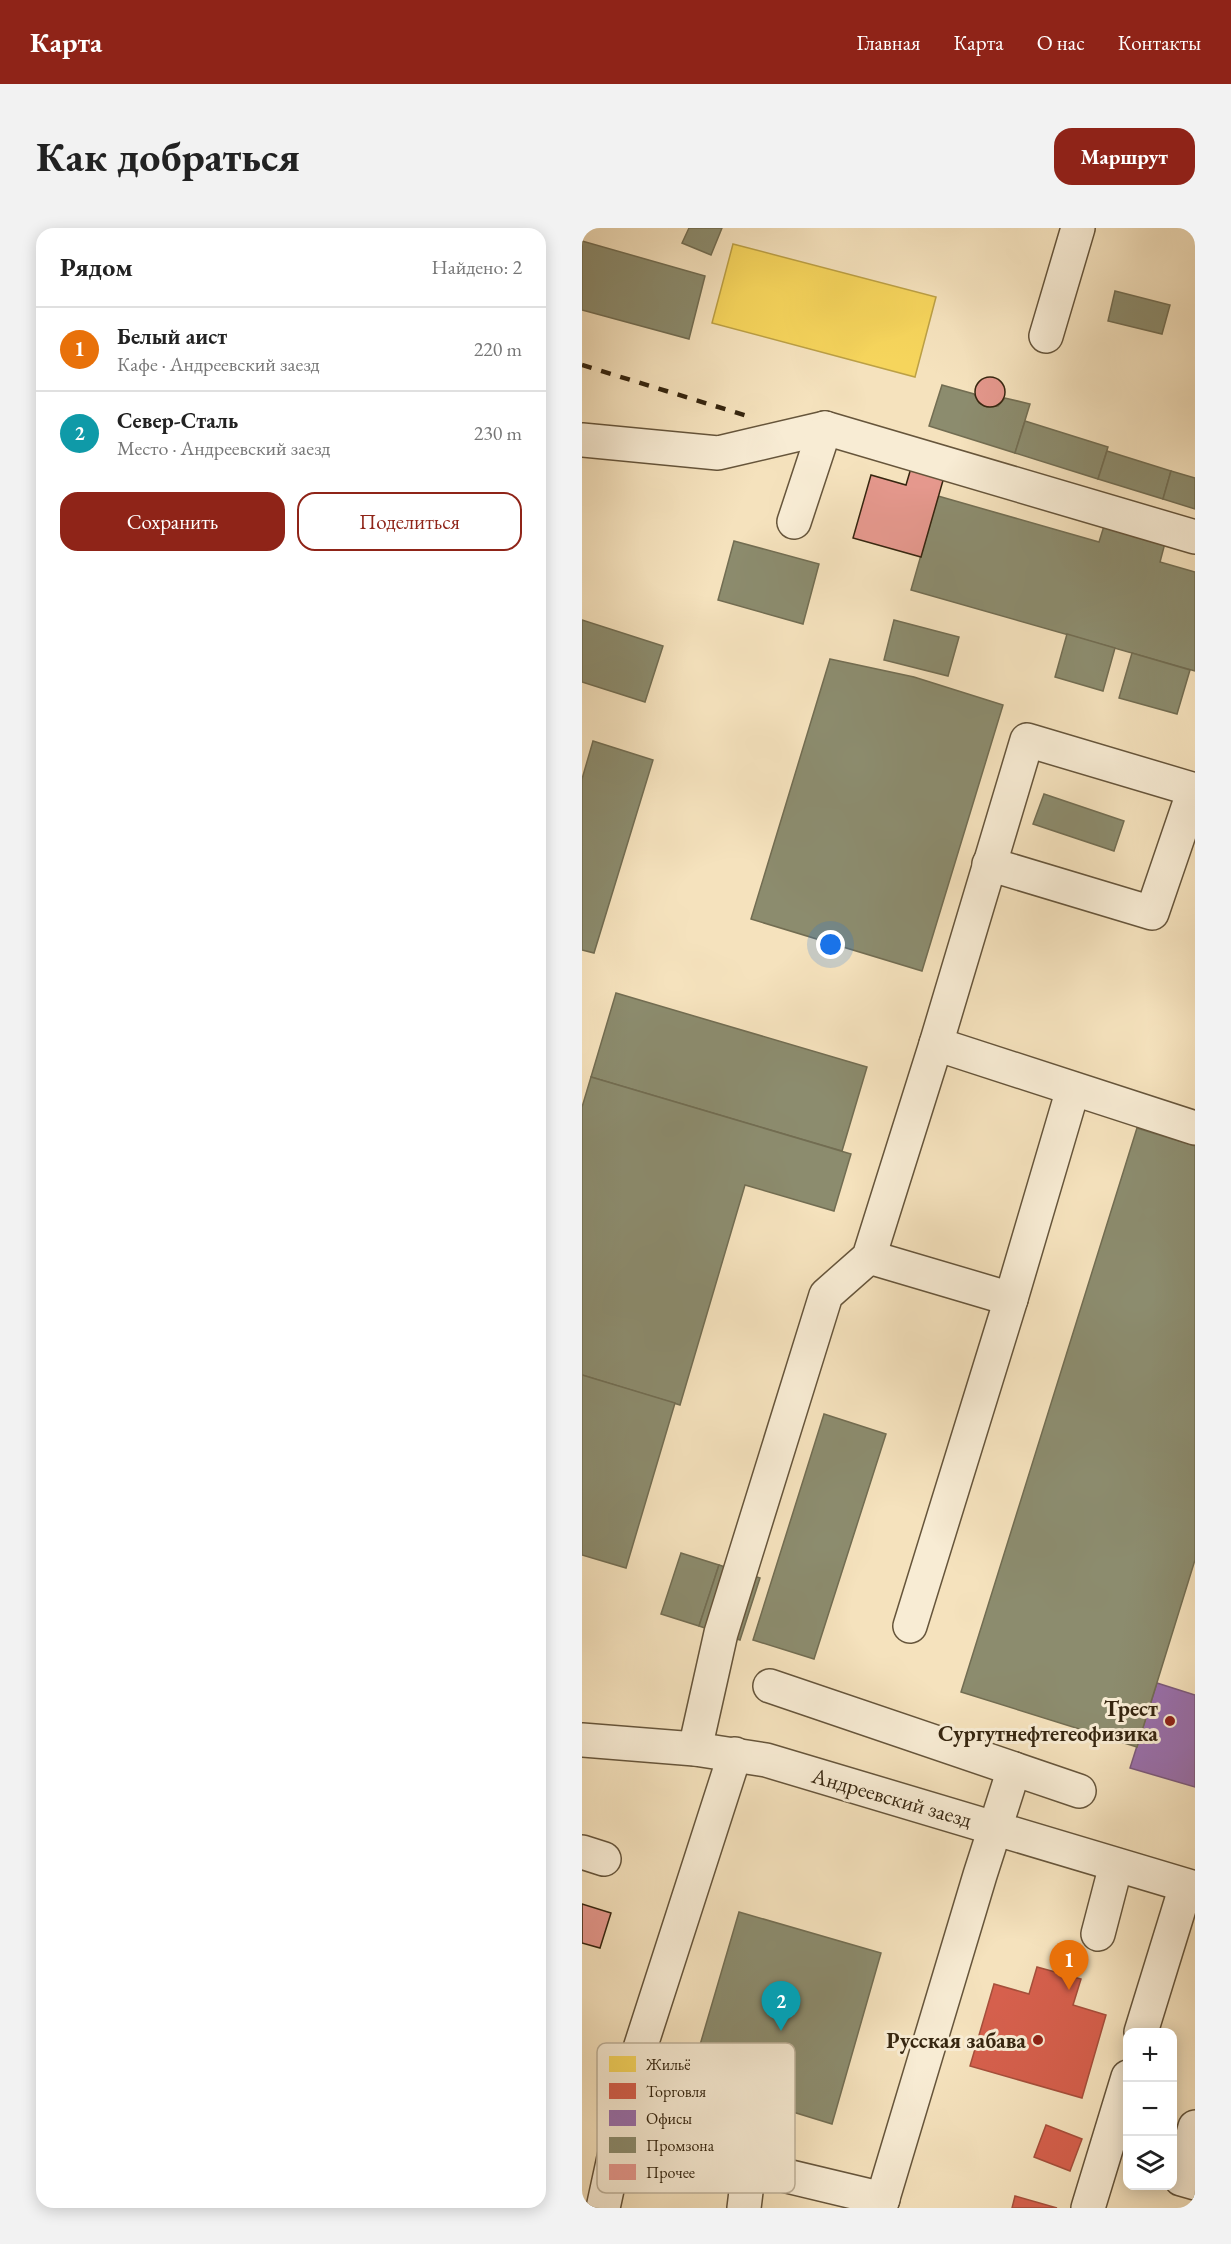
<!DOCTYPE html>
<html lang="ru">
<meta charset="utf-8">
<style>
body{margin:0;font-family:"EB Garamond",serif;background:#f2f2f2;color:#222}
.controls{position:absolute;right:18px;bottom:18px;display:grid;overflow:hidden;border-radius:12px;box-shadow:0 3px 15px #0003}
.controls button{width:54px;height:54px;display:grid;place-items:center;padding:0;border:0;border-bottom:2px solid #e0e0e0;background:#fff;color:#222;font:30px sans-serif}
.you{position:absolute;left:249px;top:717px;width:21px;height:21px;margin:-15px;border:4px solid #fff;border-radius:50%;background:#1a73e8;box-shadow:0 0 0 9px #1a73e833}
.badge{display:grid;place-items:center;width:39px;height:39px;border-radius:50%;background:#8f2418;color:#fff;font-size:20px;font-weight:700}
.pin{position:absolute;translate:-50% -50px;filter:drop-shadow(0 2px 3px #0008)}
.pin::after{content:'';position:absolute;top:32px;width:21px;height:18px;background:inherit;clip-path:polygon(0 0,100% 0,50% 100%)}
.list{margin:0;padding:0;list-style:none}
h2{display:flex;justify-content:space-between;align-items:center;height:78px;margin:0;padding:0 24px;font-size:26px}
h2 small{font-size:20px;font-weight:400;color:#767676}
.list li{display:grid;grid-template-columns:39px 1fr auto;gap:18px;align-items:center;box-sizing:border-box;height:84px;padding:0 24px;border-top:2px solid #e0e0e0}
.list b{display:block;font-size:22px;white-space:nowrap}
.list p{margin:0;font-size:20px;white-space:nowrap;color:#767676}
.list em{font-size:20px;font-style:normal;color:#767676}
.actions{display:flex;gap:12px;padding:18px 24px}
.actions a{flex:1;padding:14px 0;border:2px solid #8f2418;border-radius:18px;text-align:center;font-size:21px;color:#8f2418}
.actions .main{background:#8f2418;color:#fff}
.icon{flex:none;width:33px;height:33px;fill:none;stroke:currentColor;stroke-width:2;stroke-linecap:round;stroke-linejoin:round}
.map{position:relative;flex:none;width:613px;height:1980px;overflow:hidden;border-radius:18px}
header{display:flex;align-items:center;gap:36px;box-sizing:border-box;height:84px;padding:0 30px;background:#8f2418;color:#fff}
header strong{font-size:28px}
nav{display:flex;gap:33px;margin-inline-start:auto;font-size:21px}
.intro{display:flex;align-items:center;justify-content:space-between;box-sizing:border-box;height:144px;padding:0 36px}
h1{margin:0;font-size:42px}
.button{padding:15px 27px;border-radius:18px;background:#8f2418;color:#fff;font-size:21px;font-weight:700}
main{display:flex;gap:36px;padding:0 36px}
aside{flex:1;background:#fff;border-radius:18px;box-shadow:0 3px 15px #0003}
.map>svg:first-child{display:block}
</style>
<header>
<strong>Карта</strong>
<nav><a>Главная</a><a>Карта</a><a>О нас</a><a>Контакты</a></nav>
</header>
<div class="intro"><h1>Как добраться</h1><a class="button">Маршрут</a></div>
<main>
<aside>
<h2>Рядом<small>Найдено: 2</small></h2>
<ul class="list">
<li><span class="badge" style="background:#e8710a">1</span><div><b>Белый аист</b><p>Кафе · Андреевский заезд</p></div><em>220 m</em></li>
<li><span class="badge" style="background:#0f9aa8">2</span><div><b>Север-Сталь</b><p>Место · Андреевский заезд</p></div><em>230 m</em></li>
</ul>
<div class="actions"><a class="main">Сохранить</a><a>Поделиться</a></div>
</aside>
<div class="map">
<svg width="613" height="1980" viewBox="0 0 613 1980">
<rect width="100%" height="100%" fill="#f5e2bd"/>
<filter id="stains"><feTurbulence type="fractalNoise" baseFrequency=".00333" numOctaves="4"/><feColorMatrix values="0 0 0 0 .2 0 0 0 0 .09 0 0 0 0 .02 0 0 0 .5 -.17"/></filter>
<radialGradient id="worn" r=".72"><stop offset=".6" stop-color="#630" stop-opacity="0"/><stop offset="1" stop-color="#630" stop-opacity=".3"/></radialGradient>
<polygon fill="#f6d55c" stroke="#bca045" stroke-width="1.5" points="151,16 354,69 333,149 130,95"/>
<g fill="#d6604d" stroke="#a64f3b" stroke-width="1.5">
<polygon points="455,1739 499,1751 491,1777 524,1787 500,1870 388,1838 412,1756 447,1766"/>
<polygon points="464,1897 500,1911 488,1943 452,1929"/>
<polygon points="433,1968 475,1980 430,1980"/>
</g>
<polygon fill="#9970ab" stroke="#7b5a7c" stroke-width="1.5" points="575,1455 613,1467 613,1559 548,1540"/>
<g fill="#8c8c6e" stroke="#726d52" stroke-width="1.5">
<polygon points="107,0 140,0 129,27 100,15"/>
<polygon points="0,13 123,48 107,111 0,82"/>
<polygon points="533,63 588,77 580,106 526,93"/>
<polygon points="360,157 392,166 397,175 405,179 416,178 423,170 448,176 433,225 347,198"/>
<polygon points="443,193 526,219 516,251 433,225"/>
<polygon points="525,223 589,243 581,271 516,251"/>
<polygon points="589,243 613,250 613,281 581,271"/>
<polygon points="356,268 517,314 522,298 583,315 578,334 613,344 613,443 329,362"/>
<polygon points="152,313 237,336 221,396 136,372"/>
<polygon points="0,392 81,418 63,474 0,454"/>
<polygon points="312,392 377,409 366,448 302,432"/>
<polygon points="485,406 533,420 521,463 473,449"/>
<polygon points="550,425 608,442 595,486 537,470"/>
<polygon points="248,431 332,449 421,477 340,743 169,691"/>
<polygon points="11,513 71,532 12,725 0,722 0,551"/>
<polygon points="462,566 542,593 532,623 451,596"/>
<polygon points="34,765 285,839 260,923 9,849"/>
<polygon points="9,849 269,926 252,983 163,957 98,1177 0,1147 0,879"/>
<polygon points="555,900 613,918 613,1332 555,1519 379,1464"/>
<polygon points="0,1147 93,1175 44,1340 0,1327"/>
<polygon points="242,1186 304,1206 232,1431 171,1412"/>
<polygon points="99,1325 137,1337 117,1398 79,1386"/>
<polygon points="137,1337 178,1350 158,1412 117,1398"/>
<polygon points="157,1684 299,1725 250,1896 201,1881 187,1930 93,1902"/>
</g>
<g fill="#e5988d" stroke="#362610" stroke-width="1.5">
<circle cx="408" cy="164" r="15"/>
<polygon points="329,240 362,249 339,329 271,310 289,247 324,257"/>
<polygon points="0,1676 29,1685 18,1720 0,1715"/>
</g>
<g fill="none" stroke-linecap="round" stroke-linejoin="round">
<g stroke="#66553b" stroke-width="36">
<g id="minor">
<polyline points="464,108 496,0"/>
<polyline points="0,212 136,225 243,200 613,309"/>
<polyline points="212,294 243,200"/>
<polyline points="407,636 570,685 612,562"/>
<polyline points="354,816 613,900"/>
<polyline points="287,1029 429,1071"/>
<polyline points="328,1398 429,1071 491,861"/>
<polyline points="188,1458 497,1563"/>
<polyline points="0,1512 113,1521 184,1532 613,1660"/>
<polyline points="113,1521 139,1405 244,1067 287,1029 354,816 445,512 613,562"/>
<polyline points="0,1624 22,1631"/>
<polyline points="516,1706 534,1637"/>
<polyline points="559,1804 604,1658"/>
<polyline points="613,1899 599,1951 613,1955"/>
<polyline points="21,1980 51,1842 153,1526"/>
<polyline points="162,1980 167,1939 301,1971"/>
<polyline points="298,1980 398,1647 432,1541"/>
<polyline points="506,1980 546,1849"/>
</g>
</g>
<use href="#minor" stroke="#f8ecd4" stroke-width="33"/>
<polyline stroke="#362610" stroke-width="4.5" stroke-dasharray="10 10" stroke-linecap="butt" points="0,137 172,190"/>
</g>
<g fill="#8f2418" stroke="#f8ecd4" stroke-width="2">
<circle cx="588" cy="1493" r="6"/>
<circle cx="456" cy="1812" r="6"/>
</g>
<g text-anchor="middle" stroke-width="6" stroke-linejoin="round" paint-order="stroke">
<g font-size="22" font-weight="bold" fill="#362610" stroke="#f8ecd4" text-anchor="end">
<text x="576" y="1488">Трест<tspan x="576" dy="25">Сургутнефтегеофизика</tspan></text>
<text x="444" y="1820">Русская забава</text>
</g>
<g font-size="22" fill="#362610" stroke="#f8ecd4">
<text transform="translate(310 1569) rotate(16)" y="8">Андреевский заезд</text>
</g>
</g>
<rect x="15" y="1815" width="198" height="150" rx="9" fill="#f8ecd4" stroke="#beb199" stroke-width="1.5"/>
<rect x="27" y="1828" width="27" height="16" fill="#f6d55c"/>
<rect x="27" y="1855" width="27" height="16" fill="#d6604d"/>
<rect x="27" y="1882" width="27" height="16" fill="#9970ab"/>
<rect x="27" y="1909" width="27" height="16" fill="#8c8c6e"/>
<rect x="27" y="1936" width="27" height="16" fill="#e5988d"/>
<g font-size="16" fill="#362610">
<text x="64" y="1842">Жильё</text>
<text x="64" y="1869">Торговля</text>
<text x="64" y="1896">Офисы</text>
<text x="64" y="1923">Промзона</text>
<text x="64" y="1950">Прочее</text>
</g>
<rect width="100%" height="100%" filter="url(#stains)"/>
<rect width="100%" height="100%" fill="url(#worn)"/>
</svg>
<div class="controls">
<button>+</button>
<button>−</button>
<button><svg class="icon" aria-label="layers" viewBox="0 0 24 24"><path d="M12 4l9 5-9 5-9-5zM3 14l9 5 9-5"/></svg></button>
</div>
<div class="you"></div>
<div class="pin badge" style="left:487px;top:1762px;background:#e8710a">1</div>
<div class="pin badge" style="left:199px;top:1803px;background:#0f9aa8">2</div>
</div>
</main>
